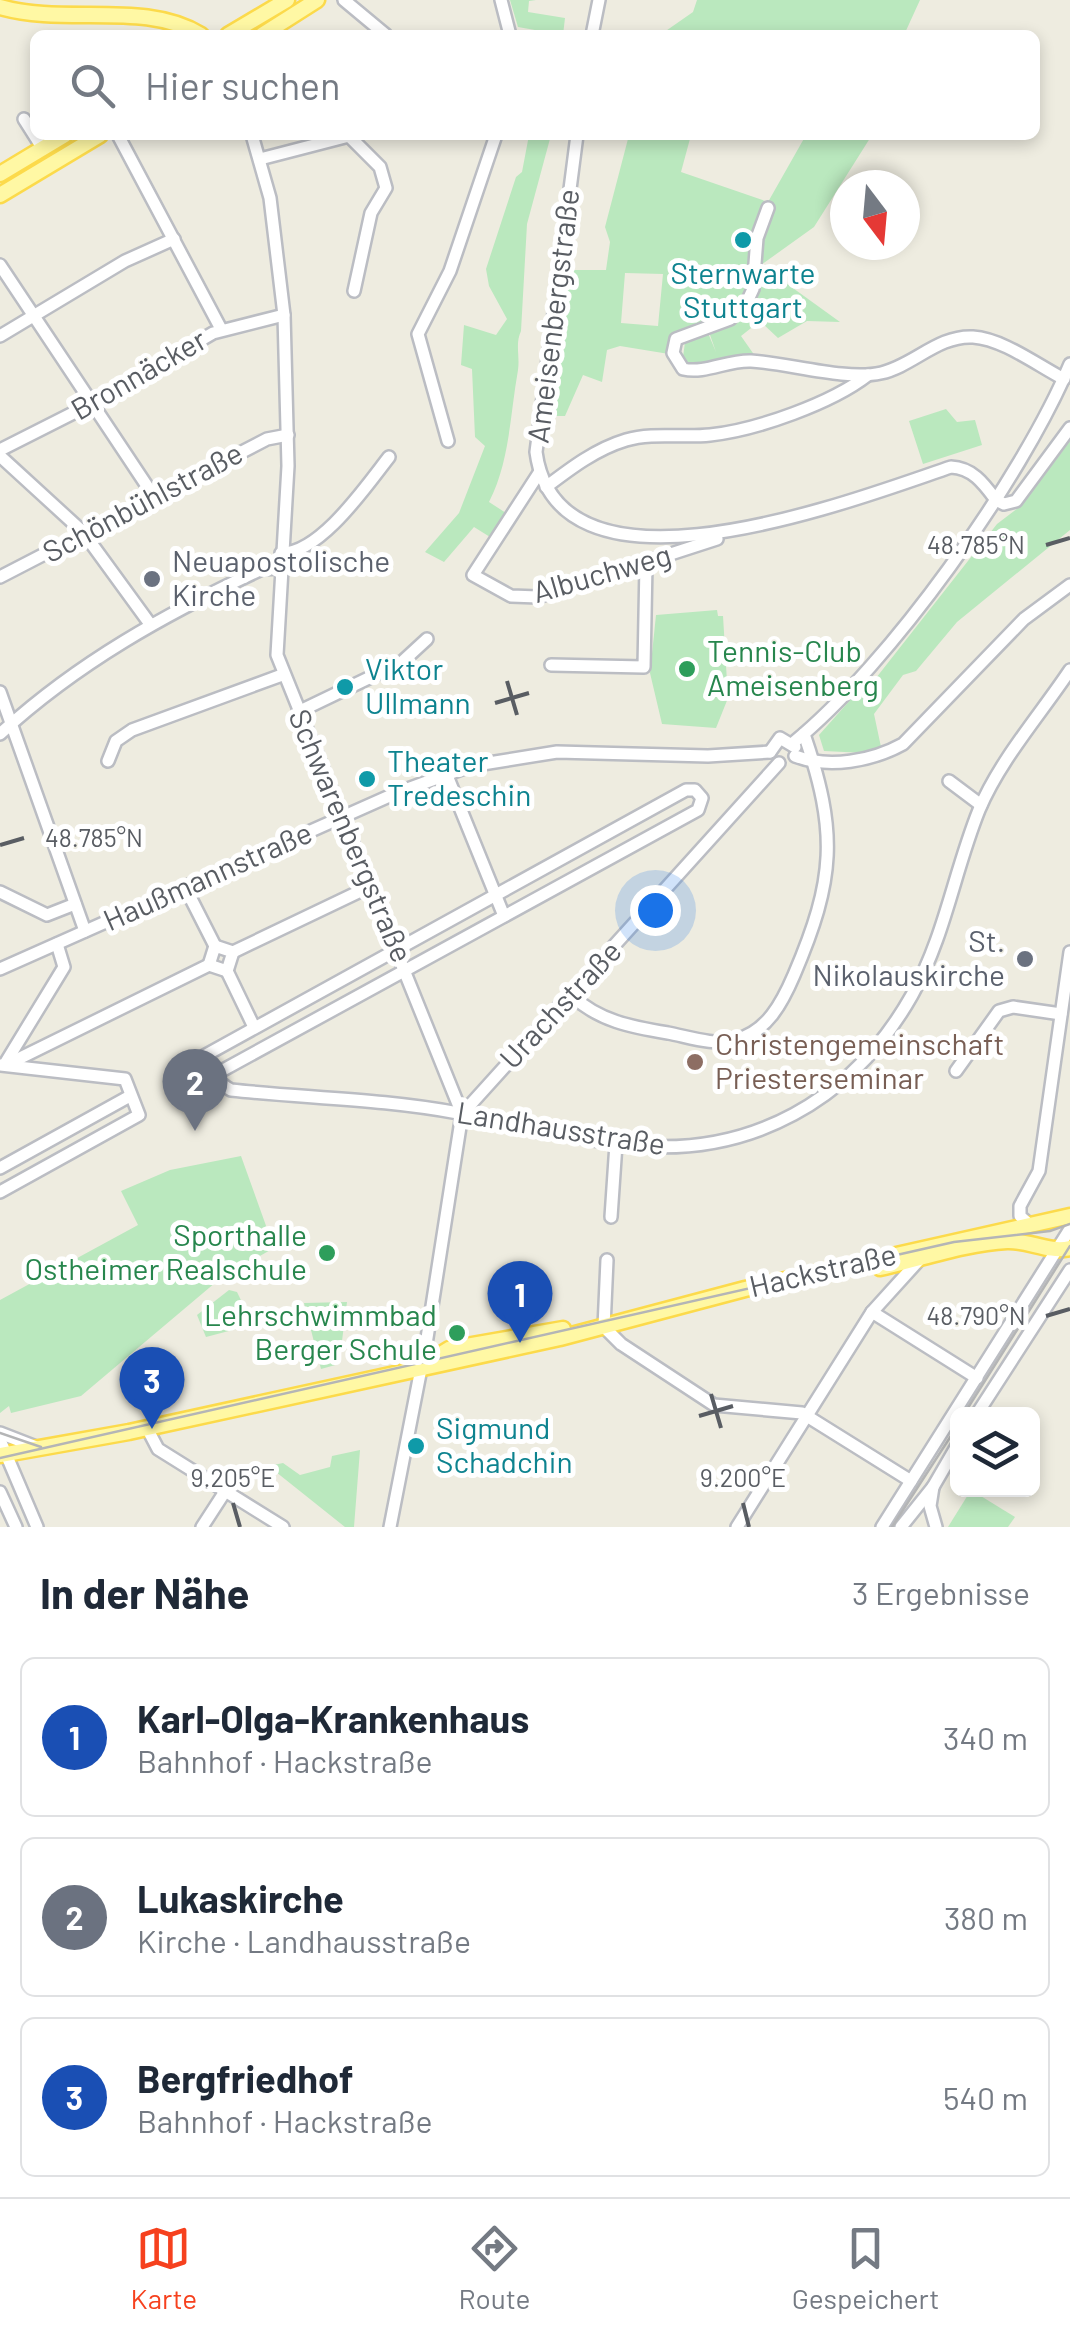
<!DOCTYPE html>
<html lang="de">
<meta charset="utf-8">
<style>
body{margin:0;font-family:Barlow,sans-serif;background:#f6f6f7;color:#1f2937}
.controls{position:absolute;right:30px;bottom:30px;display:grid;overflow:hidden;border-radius:15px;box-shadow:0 5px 15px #0003}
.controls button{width:90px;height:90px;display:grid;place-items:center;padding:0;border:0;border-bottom:2px solid #e0e1e3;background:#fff;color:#1f2937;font:50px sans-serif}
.compass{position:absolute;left:830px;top:170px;width:90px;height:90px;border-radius:50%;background:#fff;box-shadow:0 5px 15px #0003;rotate:164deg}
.you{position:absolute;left:655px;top:910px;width:35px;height:35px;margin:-25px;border:8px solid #fff;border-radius:50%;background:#1a73e8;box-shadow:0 0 0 15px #1a73e833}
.badge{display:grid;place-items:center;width:65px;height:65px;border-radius:50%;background:#f6411e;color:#fff;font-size:32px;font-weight:700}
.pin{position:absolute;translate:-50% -82px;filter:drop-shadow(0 2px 5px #0008)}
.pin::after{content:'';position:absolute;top:52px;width:35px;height:30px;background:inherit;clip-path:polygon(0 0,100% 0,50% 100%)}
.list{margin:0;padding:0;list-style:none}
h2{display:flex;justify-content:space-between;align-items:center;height:130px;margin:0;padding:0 40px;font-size:42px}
h2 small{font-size:32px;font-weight:400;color:#747a83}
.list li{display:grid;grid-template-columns:65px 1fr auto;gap:30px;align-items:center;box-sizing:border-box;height:160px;margin:0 20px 20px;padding:0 20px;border:2px solid #e0e1e3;border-radius:15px}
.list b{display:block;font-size:38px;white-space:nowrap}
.list p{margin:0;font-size:32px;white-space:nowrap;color:#747a83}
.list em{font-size:32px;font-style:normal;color:#747a83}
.icon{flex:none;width:55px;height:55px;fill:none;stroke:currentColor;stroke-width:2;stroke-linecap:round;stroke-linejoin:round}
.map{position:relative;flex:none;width:1070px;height:1527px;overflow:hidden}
.search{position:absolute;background:#fff;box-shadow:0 5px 15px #0003;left:30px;right:30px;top:30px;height:110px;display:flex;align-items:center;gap:25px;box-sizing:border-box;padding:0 35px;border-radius:15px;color:#747a83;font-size:38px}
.sheet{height:670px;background:#fff}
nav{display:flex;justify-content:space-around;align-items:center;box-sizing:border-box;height:140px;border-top:2px solid #e0e1e3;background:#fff;font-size:28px;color:#747a83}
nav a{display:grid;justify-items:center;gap:5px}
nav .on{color:#f6411e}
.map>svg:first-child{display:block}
</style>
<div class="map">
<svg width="1070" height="1527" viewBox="0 0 1070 1527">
<rect width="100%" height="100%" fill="#eeece0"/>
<g fill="#bae8be" fill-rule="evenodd">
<polygon points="510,0 536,0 529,1 528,12 565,18 563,35 518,27"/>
<polygon points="697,0 920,0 904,35 660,35 693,12"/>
<path d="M 529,135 L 551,135 L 527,224 L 521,331 C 515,344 520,355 518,370 C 510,414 510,461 489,502 L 506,513 L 490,537 L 474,527 L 444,562 L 425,552 L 459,513 L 485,446 L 475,437 L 472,369 L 461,365 L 464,325 L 496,335 L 507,319 L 489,286 L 486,269 L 516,177 L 522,172 Z"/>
<path d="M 629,135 L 691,135 L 681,172 L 768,202 L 806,135 L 872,135 L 814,227 L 761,265 L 840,322 L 807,321 L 778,338 L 760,321 L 741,336 L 755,356 L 691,367 L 683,357 L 685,342 L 708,333 L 716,352 L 709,332 C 746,321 755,301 761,266 L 748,267 C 751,319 726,311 689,329 C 681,333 675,345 669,354 L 620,346 L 607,350 L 602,382 L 583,375 L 565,416 L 548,416 L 564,270 L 606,270 L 610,242 L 605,227 ZM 625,273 L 663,274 L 658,326 L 621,323 Z"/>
<polygon points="946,409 957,422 975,420 982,445 923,464 909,421"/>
<polygon points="1070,441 1070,530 957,622 916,671 903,675 874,714 881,747 865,753 824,751 819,735 861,688 865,692 997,524 1022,505"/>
<polygon points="717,610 718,616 723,616 728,698 716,728 662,724 650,673 656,615"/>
<polygon points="241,1156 274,1248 222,1277 81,1396 11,1413 9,1406 0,1413 0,1300 138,1225 121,1191 170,1170"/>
<polygon points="229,1290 237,1292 250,1319 244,1327 206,1337 197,1315"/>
<polygon points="347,1302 339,1364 321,1369 304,1303"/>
<polygon points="360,1450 354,1527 345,1527 276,1472 262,1477 259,1468 283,1463 300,1475 330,1467 332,1456"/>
<polygon points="971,1490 1015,1517 1008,1527 948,1527"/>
</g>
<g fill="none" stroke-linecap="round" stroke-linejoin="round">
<g stroke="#bbbdc3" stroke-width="16">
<g id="minor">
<polyline points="344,0 386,35"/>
<polyline points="501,0 510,35"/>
<polyline points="592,35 599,0"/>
<polyline points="24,119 43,149"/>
<polyline points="118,135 221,329"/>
<polyline points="252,135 270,198 284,315 288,466 277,655 462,1114 427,1338 390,1527"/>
<path d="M 577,135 L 536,452 C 558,616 861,497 951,467 C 973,468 984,484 996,500"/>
<polyline points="260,159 349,136 380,167 386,188 371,213 354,291"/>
<path d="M 768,208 L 757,238 L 753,289 L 747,302 L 730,319 L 676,339 L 673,353 L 683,369 C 706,374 727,360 751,361 C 788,363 846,381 881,373 C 913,366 938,335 973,337 C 1003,339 1037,365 1064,379"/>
<polyline points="0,265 153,495"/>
<polyline points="0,336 125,261 174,239"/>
<polyline points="448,441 418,334 450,271 496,135"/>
<polyline points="0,450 93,403 213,333 284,315"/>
<polyline points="0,456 83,532 150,624"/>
<polyline points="539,473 473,575 511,596 538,597 717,539"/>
<path d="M 546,487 C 571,468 596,449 626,440 C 653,432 682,438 710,435 C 757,430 832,403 868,375"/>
<polyline points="996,500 1004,504 1016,501 1070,428"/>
<path d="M 281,553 C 320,554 367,485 389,457"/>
<polyline points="0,577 267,439 288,435"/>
<polyline points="551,665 644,667 646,564"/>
<polyline points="0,692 85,931"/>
<polyline points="298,712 402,662 427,639"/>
<path d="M 0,734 C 77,663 167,613 262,569 L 280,568"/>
<path d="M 793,743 C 890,664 1021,480 1070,364"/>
<polyline points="770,752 780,738 795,747"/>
<path d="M 795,756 C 829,769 872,761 903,744 L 1024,619 L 1070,585"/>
<polyline points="108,761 116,741 132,730 282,675"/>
<polyline points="446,773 504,916"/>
<polyline points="949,781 981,805"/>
<polyline points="185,887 215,946"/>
<polyline points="0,892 47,915 75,904"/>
<polygon points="215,946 233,952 227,971 209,965"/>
<polyline points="233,952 371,886"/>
<polyline points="0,969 394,794 470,766 557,752 708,756 770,752"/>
<polyline points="227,971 254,1027"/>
<path d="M 571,995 C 599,1021 631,1027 668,1033 C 689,1037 714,1046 735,1040 C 767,1032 782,1003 794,975 C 835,879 838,833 804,734"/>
<polyline points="6,1062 64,967 57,944"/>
<polyline points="8,1064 209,965"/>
<polyline points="0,1065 125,1079 139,1115 0,1192"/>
<polyline points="956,1071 999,1011 1013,1007 1061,1014"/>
<path d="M 214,1075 L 698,810 L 702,798 L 695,790 L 686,790 L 204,1056 C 211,1069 217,1083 231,1090 C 306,1098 384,1099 458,1113 C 515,1123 571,1139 629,1145 C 750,1158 853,1100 912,995 C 945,936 954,872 979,810 C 1000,760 1040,715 1070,670"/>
<polyline points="462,1114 779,763"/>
<polyline points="0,1168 130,1096"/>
<polyline points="611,1217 616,1144"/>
<polyline points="1029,1224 1020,1216 1020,1206 1039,1171 1070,952"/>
<polyline points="607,1260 604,1327 621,1344 714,1405 802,1413 911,1481"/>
<polyline points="872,1312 977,1378"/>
<polyline points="977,1414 1070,1270"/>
<polyline points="147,1428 158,1449 283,1527"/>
<polyline points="0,1433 36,1447"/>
<polyline points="0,1440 37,1527"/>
<polyline points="933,1487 930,1506 936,1527"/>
<polyline points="0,1492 16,1527"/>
<polyline points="202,1527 226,1490"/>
<polyline points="737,1527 872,1312 920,1259"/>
<polyline points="882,1527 1070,1229"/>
<polyline points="901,1527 933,1487 958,1444"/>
</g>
</g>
<g stroke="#fcda4b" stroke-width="19">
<g id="major">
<path d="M 0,7 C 66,26 144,0 201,35"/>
<polyline points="228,35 287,0"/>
<polyline points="262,35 317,0"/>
<polyline points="0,174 65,135"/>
<polyline points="0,195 100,135"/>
<path d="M 880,1268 C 921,1259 966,1243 1007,1241 C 1029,1240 1048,1253 1070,1248"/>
<polyline points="421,1366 449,1349 563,1329"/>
<polyline points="0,1455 129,1432 560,1338 745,1289 1070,1216"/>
</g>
</g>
<use href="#minor" stroke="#fff" stroke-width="11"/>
<use href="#major" stroke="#fff8a4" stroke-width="14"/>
<g stroke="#b4b5b6" stroke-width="2.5">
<polyline points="964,1414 1070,1246"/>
<polyline points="0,1433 41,1447"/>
<polyline points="0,1458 954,1242 1050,1231 1070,1224"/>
<polyline points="892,1527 958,1425"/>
</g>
</g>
<path fill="none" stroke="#595d63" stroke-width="4" d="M 1046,545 L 1070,538M 507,681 L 517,715M 495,703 L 529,693M 0,845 L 24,838M 1046,1316 L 1070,1309M 711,1394 L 721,1428M 699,1416 L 733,1406M 233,1503 L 240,1527M 743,1503 L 749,1527"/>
<g fill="#0f9aa8" stroke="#fff" stroke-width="4">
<circle cx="743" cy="240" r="10"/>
<circle cx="345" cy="687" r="10"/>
<circle cx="367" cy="779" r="10"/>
<circle cx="416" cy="1446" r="10"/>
</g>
<g fill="#6b7280" stroke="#fff" stroke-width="4">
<circle cx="152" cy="579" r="10"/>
<circle cx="1025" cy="959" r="10"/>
</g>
<g fill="#2e9e5b" stroke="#fff" stroke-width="4">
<circle cx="687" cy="669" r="10"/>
<circle cx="327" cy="1253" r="10"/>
<circle cx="457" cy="1333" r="10"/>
</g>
<circle fill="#8d6e63" stroke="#fff" stroke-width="4" cx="695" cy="1062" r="10"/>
<g text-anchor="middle" stroke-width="10" stroke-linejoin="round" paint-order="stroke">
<g font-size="30" fill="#0d838f" stroke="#fff" text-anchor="start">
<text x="743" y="284" text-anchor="middle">Sternwarte<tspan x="743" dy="34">Stuttgart</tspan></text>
<text x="365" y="680">Viktor<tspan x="365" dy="34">Ullmann</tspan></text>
<text x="387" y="772">Theater<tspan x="387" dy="34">Tredeschin</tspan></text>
<text x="436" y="1439">Sigmund<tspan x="436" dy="34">Schadchin</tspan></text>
</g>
<g font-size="30" fill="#595d63" stroke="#fff">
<text transform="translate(554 316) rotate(-83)" y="10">Ameisenbergstraße</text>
<text transform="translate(139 375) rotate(-30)" y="10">Bronnäcker</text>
<text transform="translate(143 503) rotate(-28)" y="10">Schönbühlstraße</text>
<text transform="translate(602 574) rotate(-16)" y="10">Albuchweg</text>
<text transform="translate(350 836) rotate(67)" y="10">Schwarenbergstraße</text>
<text transform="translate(208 877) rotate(-24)" y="10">Haußmannstraße</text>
<text transform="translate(561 1005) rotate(-47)" y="10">Urachstraße</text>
<text transform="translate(561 1129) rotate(9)" y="10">Landhausstraße</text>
<text transform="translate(823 1271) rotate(-13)" y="10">Hackstraße</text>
</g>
<g font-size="30" fill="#5b616d" stroke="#fff" text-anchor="start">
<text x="172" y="572">Neuapostolische<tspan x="172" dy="34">Kirche</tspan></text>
<text x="1005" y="952" text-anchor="end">St.<tspan x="1005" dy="34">Nikolauskirche</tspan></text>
</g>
<g font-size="30" fill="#27864d" stroke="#fff" text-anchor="end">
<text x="707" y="662" text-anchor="start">Tennis-Club<tspan x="707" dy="34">Ameisenberg</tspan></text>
<text x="307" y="1246">Sporthalle<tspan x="307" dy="34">Ostheimer Realschule</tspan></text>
<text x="437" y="1326">Lehrschwimmbad<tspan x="437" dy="34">Berger Schule</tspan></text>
</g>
<g font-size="30" fill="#785e54" stroke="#fff" text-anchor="start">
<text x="715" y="1055">Christengemeinschaft<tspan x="715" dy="34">Priesterseminar</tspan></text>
</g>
</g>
<g font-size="25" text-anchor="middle" fill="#595d63" stroke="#fff" stroke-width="10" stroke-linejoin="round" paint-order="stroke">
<text x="976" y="554">48.785°N</text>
<text x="94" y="847">48.785°N</text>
<text x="976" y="1325">48.790°N</text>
<text x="233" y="1487">9.205°E</text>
<text x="743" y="1487">9.200°E</text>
</g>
</svg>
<div class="controls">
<button><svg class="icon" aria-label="layers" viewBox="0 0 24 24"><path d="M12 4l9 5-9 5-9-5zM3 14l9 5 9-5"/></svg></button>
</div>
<svg class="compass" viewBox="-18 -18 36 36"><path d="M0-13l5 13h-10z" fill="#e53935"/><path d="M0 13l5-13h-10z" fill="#747a83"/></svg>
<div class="you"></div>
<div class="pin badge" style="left:520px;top:1343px;background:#1a4fb4">1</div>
<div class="pin badge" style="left:195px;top:1131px;background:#6b7280">2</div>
<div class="pin badge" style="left:152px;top:1429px;background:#1a4fb4">3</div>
<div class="search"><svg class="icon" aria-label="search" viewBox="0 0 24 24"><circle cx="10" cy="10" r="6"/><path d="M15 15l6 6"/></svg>Hier suchen</div>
</div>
<section class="sheet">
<h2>In der Nähe<small>3 Ergebnisse</small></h2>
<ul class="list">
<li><span class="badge" style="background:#1a4fb4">1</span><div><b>Karl-Olga-Krankenhaus</b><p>Bahnhof · Hackstraße</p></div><em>340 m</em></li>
<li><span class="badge" style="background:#6b7280">2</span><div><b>Lukaskirche</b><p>Kirche · Landhausstraße</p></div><em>380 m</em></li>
<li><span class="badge" style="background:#1a4fb4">3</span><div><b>Bergfriedhof</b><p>Bahnhof · Hackstraße</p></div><em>540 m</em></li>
</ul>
</section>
<nav>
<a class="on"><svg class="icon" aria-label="map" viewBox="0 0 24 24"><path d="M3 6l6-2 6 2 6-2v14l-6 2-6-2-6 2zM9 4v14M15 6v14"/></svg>Karte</a>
<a><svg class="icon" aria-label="directions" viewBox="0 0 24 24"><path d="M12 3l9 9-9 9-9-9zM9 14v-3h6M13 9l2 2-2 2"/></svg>Route</a>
<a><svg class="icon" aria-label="saved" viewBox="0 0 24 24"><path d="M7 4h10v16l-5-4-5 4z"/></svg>Gespeichert</a>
</nav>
